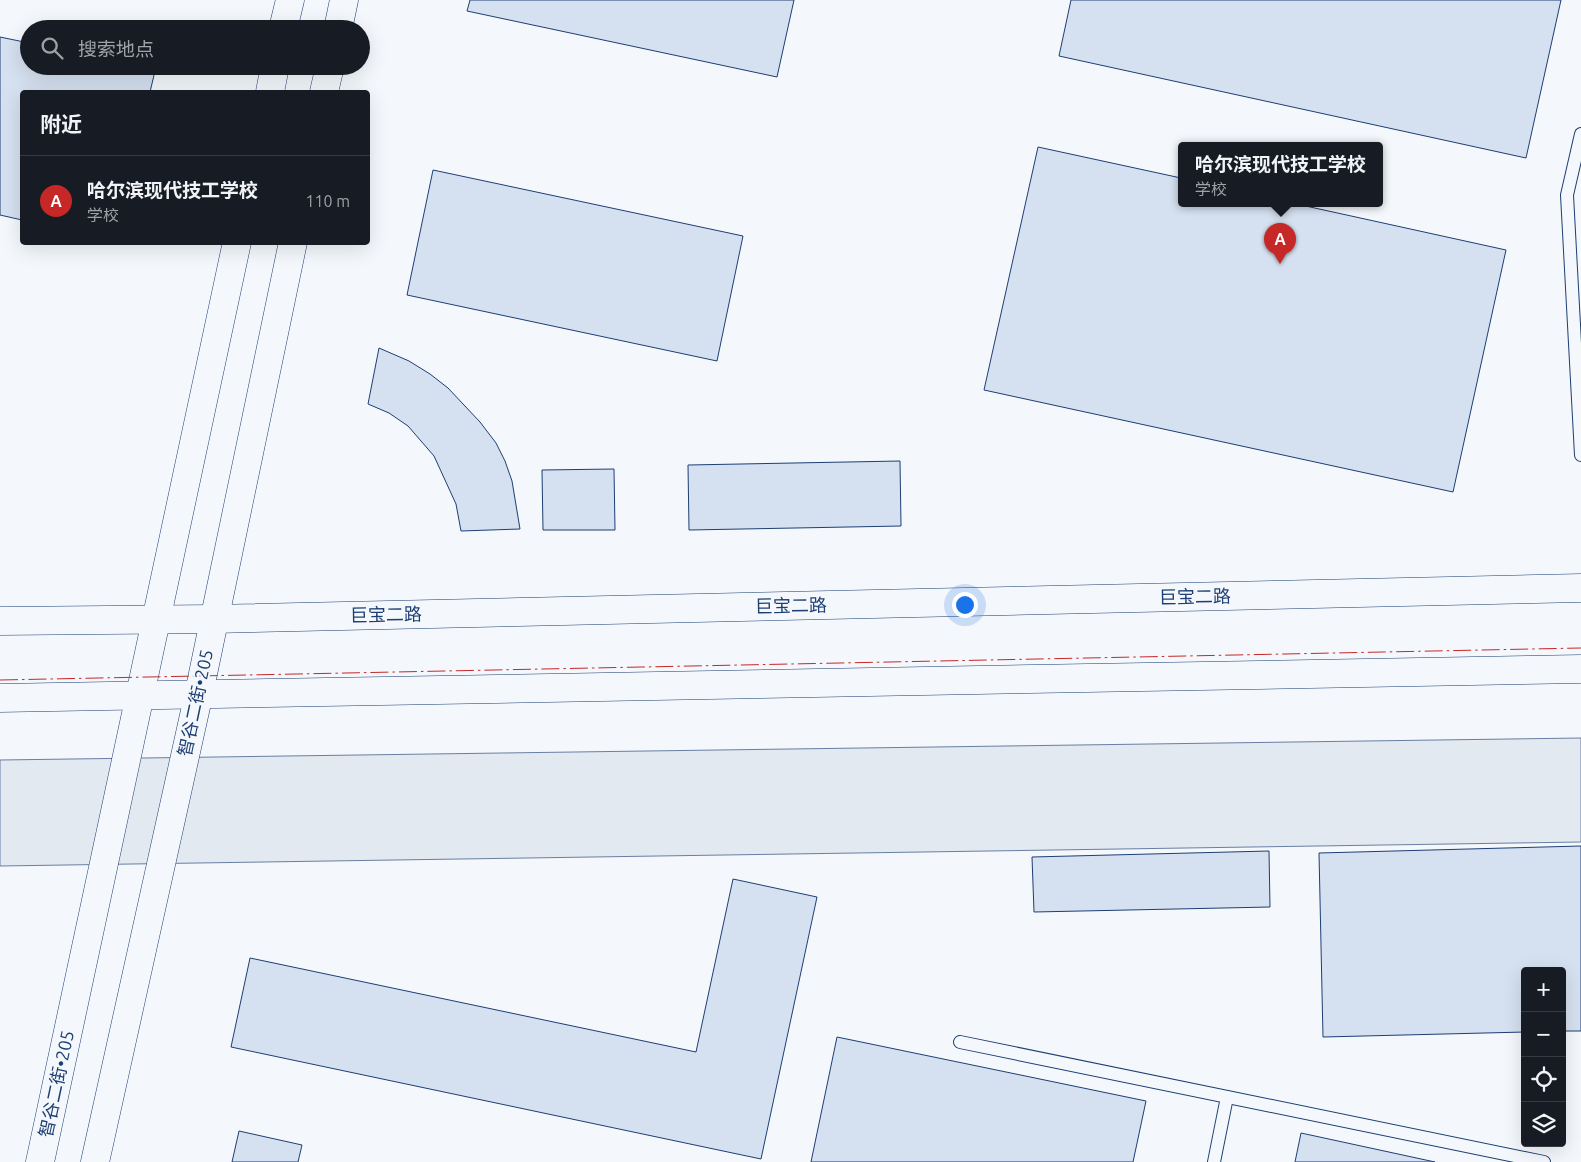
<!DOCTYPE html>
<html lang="zh">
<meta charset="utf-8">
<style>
body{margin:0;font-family:Ubuntu,"Noto Sans SC",sans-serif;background:#20242c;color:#f1f3f6}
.controls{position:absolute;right:15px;bottom:15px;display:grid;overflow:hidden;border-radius:5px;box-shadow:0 5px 20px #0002}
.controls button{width:45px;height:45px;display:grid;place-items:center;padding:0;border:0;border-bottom:1px solid #363941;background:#171b24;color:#f1f3f6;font:25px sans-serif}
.you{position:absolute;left:964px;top:604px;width:18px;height:18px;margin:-12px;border:4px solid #fff;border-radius:50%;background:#1a73e8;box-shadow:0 0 0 8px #1a73e833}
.badge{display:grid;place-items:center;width:32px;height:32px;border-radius:50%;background:#c62828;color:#fff;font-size:16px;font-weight:700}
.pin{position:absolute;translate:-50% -41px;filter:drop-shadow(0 1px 2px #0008)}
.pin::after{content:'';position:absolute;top:26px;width:18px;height:15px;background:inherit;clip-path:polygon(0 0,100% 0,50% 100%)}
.popup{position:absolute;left:1178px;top:142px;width:205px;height:65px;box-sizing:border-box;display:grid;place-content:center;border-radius:5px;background:#171b24;filter:drop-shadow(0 1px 4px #0005);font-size:16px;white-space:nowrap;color:#9ea1a6}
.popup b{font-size:19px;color:#f1f3f6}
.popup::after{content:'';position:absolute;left:50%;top:100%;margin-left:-10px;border:10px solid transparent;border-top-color:#171b24}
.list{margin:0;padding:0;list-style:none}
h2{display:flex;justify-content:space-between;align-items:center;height:65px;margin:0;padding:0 20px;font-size:21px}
h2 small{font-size:16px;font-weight:400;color:#9ea1a6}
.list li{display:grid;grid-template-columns:32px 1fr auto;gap:15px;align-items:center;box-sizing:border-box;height:90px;padding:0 20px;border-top:1px solid #363941}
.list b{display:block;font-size:19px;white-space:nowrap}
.list p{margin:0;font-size:16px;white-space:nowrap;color:#9ea1a6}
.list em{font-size:16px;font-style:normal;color:#9ea1a6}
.icon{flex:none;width:28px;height:28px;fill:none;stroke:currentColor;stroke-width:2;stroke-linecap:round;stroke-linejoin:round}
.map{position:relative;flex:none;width:1581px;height:1162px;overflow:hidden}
.search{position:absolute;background:#171b24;box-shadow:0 5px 20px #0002;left:20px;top:20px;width:350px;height:55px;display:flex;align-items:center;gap:12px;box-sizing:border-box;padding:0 18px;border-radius:28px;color:#9ea1a6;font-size:19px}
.panel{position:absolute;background:#171b24;box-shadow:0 5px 20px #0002;left:20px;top:90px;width:350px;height:155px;border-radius:5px}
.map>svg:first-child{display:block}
</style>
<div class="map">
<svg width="1581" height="1162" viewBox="0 0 1581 1162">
<rect width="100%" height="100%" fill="#f4f7fb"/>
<polygon fill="#e3e9f0" stroke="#687fa3" points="1581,738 1581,842 0,866 0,760"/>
<g fill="#d5e0f0" stroke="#1d3f73">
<polygon points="470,0 794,0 777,77 467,11"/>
<polygon points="1071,0 1561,0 1526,158 1059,56"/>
<polygon points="0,37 29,43 29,66 134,66 155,71 150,92 22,92 22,220 0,215"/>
<polygon points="1038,147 1181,178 1181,203 1292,203 1506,250 1453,492 984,390"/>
<polygon points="433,170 743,236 717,361 407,295"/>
<polygon points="379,348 409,361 430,374 448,388 480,422 496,443 505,461 512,481 520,529 461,531 456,504 434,456 408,426 389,413 368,404"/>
<polygon points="900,461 901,526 689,530 688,465"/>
<polygon points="614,469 615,530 543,530 542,470"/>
<polygon points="1581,846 1581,1031 1562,1031 1562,971 1525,971 1525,1032 1323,1037 1319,853"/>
<polygon points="1269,851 1270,907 1034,912 1032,857"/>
<polygon points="733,879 817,897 761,1159 231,1047 250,958 696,1052"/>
<polygon points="837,1037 1146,1101 1133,1162 811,1162"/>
<polygon points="239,1131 302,1145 298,1162 232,1162"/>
<polygon points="1301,1133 1435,1162 1295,1162"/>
</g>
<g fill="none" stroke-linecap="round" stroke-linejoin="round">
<g stroke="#1d3f73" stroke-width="14">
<g id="lane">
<polyline points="1581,134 1567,195 1581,455"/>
<polyline points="960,1042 1544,1162"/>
<polyline points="1214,1162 1227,1097"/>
</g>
</g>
<g stroke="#1d3f73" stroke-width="29">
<g id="secondary">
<polyline points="283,29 290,0"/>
<polyline points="338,29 344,0"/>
<polyline points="270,92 275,66"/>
<polyline points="324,92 330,66"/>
<polyline points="0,621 213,619 1581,588"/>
<polyline points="0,698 1581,669"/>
<polyline points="40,1162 237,242"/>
<polyline points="95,1162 199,693 293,242"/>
</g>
</g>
<use href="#lane" stroke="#f4f7fb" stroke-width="12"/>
<use href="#secondary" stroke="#f4f7fb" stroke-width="28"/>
<polyline stroke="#c62828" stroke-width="1" stroke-dasharray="18 4 2.5 4" stroke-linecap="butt" points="0,680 1581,648"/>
</g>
<g text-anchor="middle" stroke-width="4" stroke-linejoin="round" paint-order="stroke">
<g font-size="18" fill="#1d3f73" stroke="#f4f7fb">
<text transform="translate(1195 597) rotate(-1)" y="6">巨宝二路</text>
<text transform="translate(791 606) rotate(-1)" y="6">巨宝二路</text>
<text transform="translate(386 615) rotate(-1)" y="6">巨宝二路</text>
<text transform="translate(196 703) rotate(-78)" y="6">智谷二街•205</text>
<text transform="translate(57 1084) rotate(-78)" y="6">智谷二街•205</text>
</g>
</g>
</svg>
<div class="controls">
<button>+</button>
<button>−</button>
<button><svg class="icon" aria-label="locate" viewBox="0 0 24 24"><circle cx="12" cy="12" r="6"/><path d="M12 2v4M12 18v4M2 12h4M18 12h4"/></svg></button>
<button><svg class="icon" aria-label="layers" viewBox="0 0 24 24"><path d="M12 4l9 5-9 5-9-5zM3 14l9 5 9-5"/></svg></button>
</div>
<div class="you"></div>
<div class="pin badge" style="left:1280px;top:264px">A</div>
<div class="popup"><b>哈尔滨现代技工学校</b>学校</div>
<div class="search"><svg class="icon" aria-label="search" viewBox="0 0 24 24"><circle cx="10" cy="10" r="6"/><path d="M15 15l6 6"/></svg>搜索地点</div>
<section class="panel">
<h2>附近<small></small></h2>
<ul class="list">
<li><span class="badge">A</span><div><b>哈尔滨现代技工学校</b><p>学校</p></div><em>110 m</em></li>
</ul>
</section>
</div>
